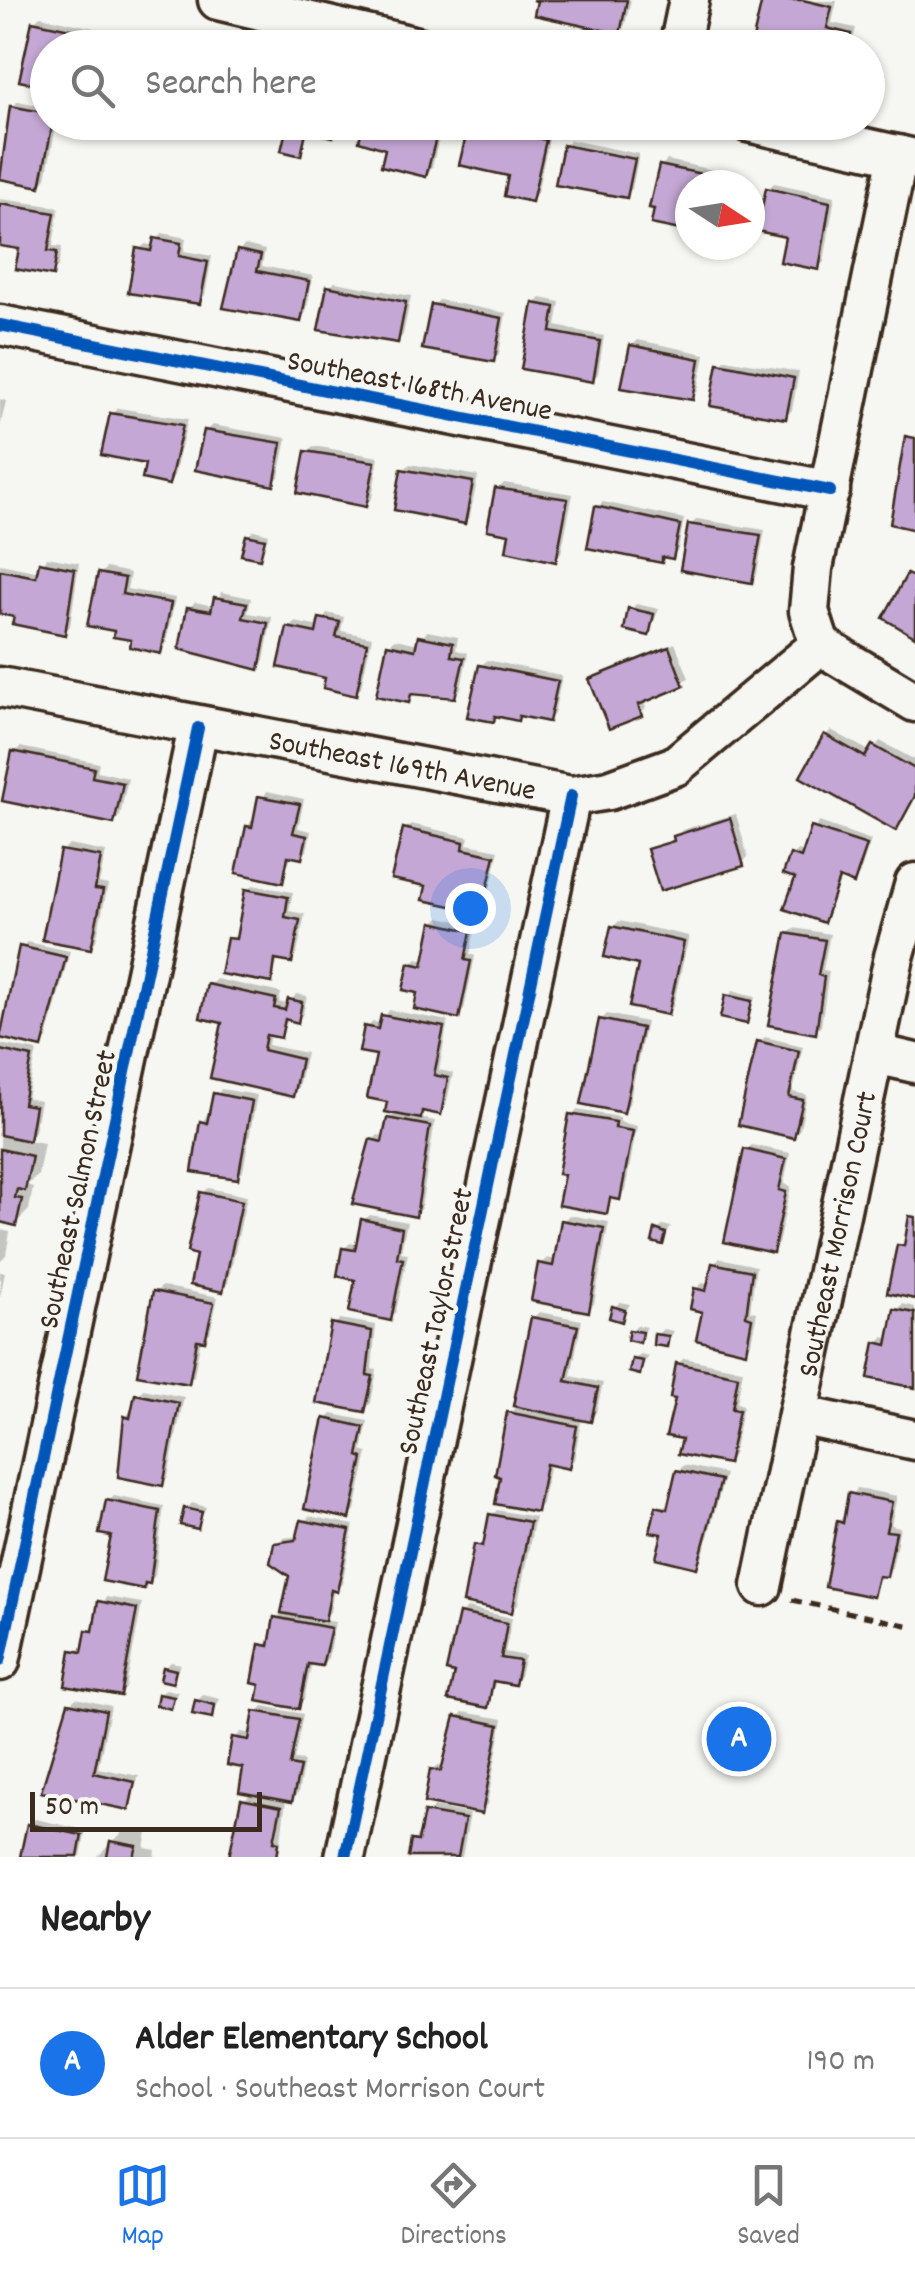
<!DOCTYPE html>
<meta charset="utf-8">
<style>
body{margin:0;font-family:Dekko,sans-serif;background:#f6f6f6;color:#222}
.compass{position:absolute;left:675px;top:170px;width:90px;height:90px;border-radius:50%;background:#fff;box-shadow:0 2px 8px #0004;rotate:102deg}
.scale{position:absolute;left:30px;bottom:25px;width:232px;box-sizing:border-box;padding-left:10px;border:5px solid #3b2a1e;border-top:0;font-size:28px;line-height:35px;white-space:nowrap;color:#3b2a1e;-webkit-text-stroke:8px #f6f6f2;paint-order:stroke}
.you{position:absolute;left:470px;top:908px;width:35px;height:35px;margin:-25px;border:8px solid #fff;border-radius:50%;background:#1a73e8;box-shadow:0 0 0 15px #1a73e833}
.badge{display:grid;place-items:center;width:65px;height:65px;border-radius:50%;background:#1a73e8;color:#fff;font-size:32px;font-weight:700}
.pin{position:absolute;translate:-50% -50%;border:5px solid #fff;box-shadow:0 2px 10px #0006}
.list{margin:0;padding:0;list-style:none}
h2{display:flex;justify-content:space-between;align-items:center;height:130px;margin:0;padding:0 40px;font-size:42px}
h2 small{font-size:32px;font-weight:400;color:#767676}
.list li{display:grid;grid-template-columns:65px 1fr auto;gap:30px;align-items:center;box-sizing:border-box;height:150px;padding:0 40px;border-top:2px solid #e0e0e0}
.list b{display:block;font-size:38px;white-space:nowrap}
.list p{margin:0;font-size:32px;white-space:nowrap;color:#767676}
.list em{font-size:32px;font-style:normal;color:#767676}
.icon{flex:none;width:55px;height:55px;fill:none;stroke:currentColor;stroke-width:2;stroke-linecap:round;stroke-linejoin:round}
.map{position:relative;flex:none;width:915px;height:1857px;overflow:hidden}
.search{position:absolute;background:#fff;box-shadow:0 2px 8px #0004;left:30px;right:30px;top:30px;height:110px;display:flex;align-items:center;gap:25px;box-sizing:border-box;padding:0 35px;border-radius:55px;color:#767676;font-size:38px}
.sheet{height:280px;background:#fff}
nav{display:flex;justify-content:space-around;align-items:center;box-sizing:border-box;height:140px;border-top:2px solid #e0e0e0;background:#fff;font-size:28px;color:#767676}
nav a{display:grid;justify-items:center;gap:5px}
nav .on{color:#1a73e8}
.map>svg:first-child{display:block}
</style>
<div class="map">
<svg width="915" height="1857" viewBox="0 0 915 1857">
<rect width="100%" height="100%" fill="#f6f6f2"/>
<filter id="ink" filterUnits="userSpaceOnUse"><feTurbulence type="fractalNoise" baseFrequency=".01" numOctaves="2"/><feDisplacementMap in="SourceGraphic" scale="20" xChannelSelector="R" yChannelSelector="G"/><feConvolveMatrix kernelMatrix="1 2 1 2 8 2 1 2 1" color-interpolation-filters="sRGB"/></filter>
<g filter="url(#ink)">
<g fill="#0003">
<polygon points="540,0 631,0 625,25 619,31"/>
<polygon points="764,0 837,1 832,23 856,28 851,48 754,48"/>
<polygon points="40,16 107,31 104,48 48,48 34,22"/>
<polygon points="18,101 48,107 48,122 57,122 46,178 40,184 5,142 12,107"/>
<polygon points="280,122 340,122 333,134 310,129 300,153 290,125"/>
<polygon points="366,122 443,122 432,168 426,174 389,147"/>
<polygon points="496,122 550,135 537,193 531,199 471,124"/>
<polygon points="571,140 639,154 632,189 626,195 565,146"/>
<polygon points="667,160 740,176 738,185 690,185 690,214 679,227 661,166"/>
<polygon points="774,183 835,196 824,262 818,267 768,189"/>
<polygon points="0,199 59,207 53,246 62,247 58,267 52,273 22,247 0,244"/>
<polygon points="162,233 186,238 184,251 212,256 205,295 199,301 139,250 145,244 155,246"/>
<polygon points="245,245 265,250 262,266 313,276 306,313 300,319 226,306 239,251"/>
<polygon points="335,282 411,296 403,335 397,341 329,288"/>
<polygon points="541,298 560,302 556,326 604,336 598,374 592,380 523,367 535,304"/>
<polygon points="439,300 506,313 499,354 493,360 433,306"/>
<polygon points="638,340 705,354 698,391 692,397 632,346"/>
<polygon points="726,359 799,372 792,410 786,416 720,365"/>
<polygon points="0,399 6,401 0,427"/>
<polygon points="118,408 188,419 174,476 168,482 112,414"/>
<polygon points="212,425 287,438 279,477 273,483 206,431"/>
<polygon points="313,446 379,457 372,498 366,504 307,452"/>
<polygon points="410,464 478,476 470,516 464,522 404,470"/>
<polygon points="504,483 573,494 561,553 555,559 512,532 498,489"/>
<polygon points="603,502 684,519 678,550 661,560 597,508"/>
<polygon points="697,519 765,530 757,574 751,580 691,525"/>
<polygon points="254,530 269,534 259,557 248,536"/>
<polygon points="47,557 79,563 70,626 64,632 0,612 0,564 40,572"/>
<polygon points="106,568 130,573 127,589 175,598 166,645 160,651 134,638 100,574"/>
<polygon points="222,592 251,598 248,613 272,617 264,661 258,667 189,608 195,602 214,606"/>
<polygon points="636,604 659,609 649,633 631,610"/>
<polygon points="327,613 344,617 341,631 372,637 361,687 355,693 328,676 289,628 295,622 320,627"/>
<polygon points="427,631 458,637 456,650 468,653 461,689 454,695 414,694 408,700 389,645 395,639 419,644"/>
<polygon points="675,643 689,678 643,700 646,708 640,714 592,680"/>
<polygon points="487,660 562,676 554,714 548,720 521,714 517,718 498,714 493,719 481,666"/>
<polygon points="831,730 871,752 880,741 915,760 915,797 901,822 826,735"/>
<polygon points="20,747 99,763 97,771 128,778 120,816 114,822 14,753"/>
<polygon points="267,791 304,799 298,828 311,831 307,851 301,857 292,854 282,880 248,827"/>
<polygon points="736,814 748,857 742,863 650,850 676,838 682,830"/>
<polygon points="819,822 871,840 859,875 854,881 842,877 823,920 798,876 792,856 798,850 805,852"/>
<polygon points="411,824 469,837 467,844 499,850 490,889 484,895 463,891 455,904 429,884 405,830"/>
<polygon points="69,845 106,852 99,883 108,885 96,941 90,946 63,851"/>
<polygon points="253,885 293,892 289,911 305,914 297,954 291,960 279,958 271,980 229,939 239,934 247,891"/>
<polygon points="440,917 476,925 470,954 475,956 464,1010 458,1016 420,991 411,964 417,958 426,960 434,923"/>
<polygon points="619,921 689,936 673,1007 667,1013 641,963 613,927"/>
<polygon points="794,928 830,934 823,970 829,971 821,1026 816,1032 788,934"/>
<polygon points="27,942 70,951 47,1039 41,1045 21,948"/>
<polygon points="216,979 281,993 279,1002 289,1005 296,994 307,996 303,1014 297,1020 289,1018 280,1036 270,1034 268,1045 306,1053 298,1088 292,1094 225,1021 210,985"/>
<polygon points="733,991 756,996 746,1021 727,997"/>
<polygon points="389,1010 448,1021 439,1070 453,1073 446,1106 440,1112 427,1110 419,1118 435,1121 421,1208 415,1214 372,1141 378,1135 386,1136 389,1119 397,1112 367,1027 373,1022 382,1023"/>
<polygon points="607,1014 646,1022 629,1104 623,1110 601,1020"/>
<polygon points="765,1037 803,1046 793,1092 807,1095 800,1129 794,1135 759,1042"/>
<polygon points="0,1044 37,1051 27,1098 40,1101 34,1132 27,1140 44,1143 38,1175 27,1185 33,1187 29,1210 16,1223 0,1220"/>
<polygon points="221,1089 257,1095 243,1171 237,1177 203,1122"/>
<polygon points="577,1110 620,1117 620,1122 637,1126 625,1191 614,1196 606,1211 571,1116"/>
<polygon points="752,1145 790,1153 784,1184 791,1186 778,1244 772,1250 746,1150"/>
<polygon points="208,1188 247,1196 228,1283 222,1289 199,1253 202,1194"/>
<polygon points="370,1215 407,1222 401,1252 408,1253 396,1312 390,1318 358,1278 344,1249 350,1243 359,1245 364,1220"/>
<polygon points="569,1215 609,1222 594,1304 588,1309 541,1264 547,1258 557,1260 564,1221"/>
<polygon points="663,1225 671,1227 662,1242 657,1231"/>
<polygon points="0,1230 10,1232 6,1255 0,1261"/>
<polygon points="720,1258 756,1266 750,1311 757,1312 751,1343 745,1349 705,1310 696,1289 702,1283 710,1285 714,1264"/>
<polygon points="0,1272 5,1272 0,1298"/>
<polygon points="162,1286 218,1297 210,1333 201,1338 194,1376 188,1382 156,1292"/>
<polygon points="620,1302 630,1304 621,1319 614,1308"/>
<polygon points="903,1304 915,1307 915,1385 878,1343 883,1337 891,1339 897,1310"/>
<polygon points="539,1312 582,1320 571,1376 603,1383 596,1413 590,1419 582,1417 574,1460 568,1466 550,1463 542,1504 536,1510 509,1414 518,1405 533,1318"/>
<polygon points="340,1319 376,1325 372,1369 377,1370 371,1403 365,1409 334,1325"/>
<polygon points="637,1325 646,1327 639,1340 631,1331"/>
<polygon points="663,1329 673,1331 666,1344 657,1335"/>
<polygon points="640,1354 648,1356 639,1372 634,1360"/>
<polygon points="684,1358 743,1370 737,1403 743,1405 733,1455 727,1461 685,1437 678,1397 678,1364"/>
<polygon points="143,1389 184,1397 168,1477 162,1483 126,1418"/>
<polygon points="332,1414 368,1421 362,1451 368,1453 355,1510 349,1516 326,1420"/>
<polygon points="684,1465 725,1474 702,1559 696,1565 665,1532 659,1508 671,1503 678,1471"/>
<polygon points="857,1488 897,1496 891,1525 900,1527 892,1568 882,1574 873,1594 839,1523"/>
<polygon points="114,1496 164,1506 155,1576 143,1587 114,1534 108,1502"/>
<polygon points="192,1503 206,1507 198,1526 187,1509"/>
<polygon points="497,1510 535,1517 518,1604 512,1610 477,1545 487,1540 491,1516"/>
<polygon points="309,1516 354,1525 342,1584 334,1589 330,1612 322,1620 335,1622 328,1658 322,1664 312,1662 304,1700 298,1706 262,1646 272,1640 292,1575 276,1544 283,1538 300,1536"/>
<polygon points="106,1597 142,1603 126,1688 120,1694 73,1652 85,1647"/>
<polygon points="467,1608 512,1618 505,1652 525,1656 520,1676 514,1682 497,1679 487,1705 457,1671 461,1614"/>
<polygon points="171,1662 181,1664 172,1680 165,1668"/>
<polygon points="166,1689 178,1692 170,1706 160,1695"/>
<polygon points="203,1695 220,1699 212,1715 197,1701"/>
<polygon points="76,1698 111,1706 98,1768 139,1776 128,1807 45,1790 70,1704"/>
<polygon points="263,1706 303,1714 294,1760 304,1761 298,1794 286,1799 279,1857 232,1857 244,1801 252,1792 235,1738 241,1732 252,1734 257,1712"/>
<polygon points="463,1712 503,1719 487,1805 481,1811 432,1771 438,1765 445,1766 457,1718"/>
<polygon points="433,1807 470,1814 462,1857 411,1857 414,1841"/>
<polygon points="35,1819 86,1830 81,1857 22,1857 29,1825"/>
<polygon points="126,1829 148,1833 145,1848 156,1850 155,1857 97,1857"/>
</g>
<g fill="#c4a7d4" stroke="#3b2a1e" stroke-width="2.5">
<polygon points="533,0 627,0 620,34 534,15 537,1"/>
<polygon points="762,0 803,0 832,7 827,28 851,34 848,48 751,48"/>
<polygon points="32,21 103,36 100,48 48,48 48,87 19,81"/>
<polygon points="10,106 48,113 48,122 53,122 40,187 0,179"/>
<polygon points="268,122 337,122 333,137 306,131 301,156 281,151 287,126"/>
<polygon points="364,122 440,122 426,177 381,166 385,149 359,141"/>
<polygon points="469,123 546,140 532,202 504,196 508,176 459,165"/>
<polygon points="563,145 635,159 627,198 555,185"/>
<polygon points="659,165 735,181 735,185 690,185 690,217 683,215 680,230 651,224 654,209 649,208"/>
<polygon points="766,188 830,202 819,270 780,262 785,237 757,231"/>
<polygon points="0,204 55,213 48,251 57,252 53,276 15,269 19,249 0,246"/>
<polygon points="154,238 181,243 179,256 208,262 200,304 128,293 136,248 151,251"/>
<polygon points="237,250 261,255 257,271 309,281 301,322 223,308"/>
<polygon points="327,286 406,302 398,343 318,330"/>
<polygon points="533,303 555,307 551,332 600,341 593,382 521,369"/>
<polygon points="431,304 502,318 494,362 422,349"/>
<polygon points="630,345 700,359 693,400 621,388"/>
<polygon points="718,363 794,378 786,419 710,406"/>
<polygon points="110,413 183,425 169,485 142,479 145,464 101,455"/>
<polygon points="204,430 282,443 274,486 195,470"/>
<polygon points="905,436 915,438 915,530 890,524"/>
<polygon points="305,451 375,462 366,507 297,493"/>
<polygon points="401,469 473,482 465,524 394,510"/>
<polygon points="495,488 568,499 556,562 506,551 509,534 487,530"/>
<polygon points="595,506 680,525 673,559 662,557 662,563 587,548"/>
<polygon points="688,524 761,535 752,583 680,570"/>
<polygon points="246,535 265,539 260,559 241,555"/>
<polygon points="39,562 75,569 65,635 12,624 14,617 0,614 0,570 36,577"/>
<polygon points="98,573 125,578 122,594 171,603 161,654 130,647 131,640 113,637 114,631 87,626"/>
<polygon points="907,574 915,578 915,637 883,618"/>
<polygon points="214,597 247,603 243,618 268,623 259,670 179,649 187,607 211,611"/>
<polygon points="628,608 654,614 649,636 624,630"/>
<polygon points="319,618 340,622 336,637 367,643 356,696 323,688 325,678 278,667 287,627 316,633"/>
<polygon points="418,636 453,643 451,656 464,658 455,698 411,694 409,703 376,696 387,644 415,650"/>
<polygon points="669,647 684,686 638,705 642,716 609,729 589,679"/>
<polygon points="479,665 558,681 549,722 519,716 518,721 495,716 494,722 467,717"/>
<polygon points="824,734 865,757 872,745 915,769 915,796 896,831 800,777"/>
<polygon points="12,751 94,768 92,777 123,783 114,824 2,801"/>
<polygon points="258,796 300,804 293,833 307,836 302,859 288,856 283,883 236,873 246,826 252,827"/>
<polygon points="730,818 744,866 660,891 647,849 674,841 673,836"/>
<polygon points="811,827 867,845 854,884 839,878 824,923 784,909 795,878 783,874 790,854 801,858"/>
<polygon points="403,828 464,842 463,849 495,856 485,898 459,892 456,907 423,900 426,886 391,879"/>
<polygon points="60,850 101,857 95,889 103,890 91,949 42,940"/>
<polygon points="245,889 288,897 285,917 300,920 292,963 275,960 272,983 220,974 227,938 236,939"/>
<polygon points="432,922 471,931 465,960 471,961 459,1019 414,1009 417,993 403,990 409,963 423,966"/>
<polygon points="611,926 684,942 668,1015 629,1007 638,965 604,957"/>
<polygon points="786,933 825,940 818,975 824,977 816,1034 768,1025"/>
<polygon points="19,946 66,957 42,1048 0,1038"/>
<polygon points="207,984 276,999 274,1008 285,1010 288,999 302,1002 298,1023 285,1019 281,1038 266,1035 263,1050 301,1059 293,1097 210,1078 222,1023 200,1018"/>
<polygon points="725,995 752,1001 747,1024 720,1018"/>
<polygon points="381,1015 444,1027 434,1075 448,1078 441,1115 422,1111 421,1119 385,1112 387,1102 367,1098 376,1055 359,1052 364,1026 378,1029"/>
<polygon points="599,1019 642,1028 624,1113 581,1104"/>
<polygon points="757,1041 799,1051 789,1097 803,1100 794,1138 738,1125"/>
<polygon points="0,1050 32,1057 23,1104 35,1106 29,1141 0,1135"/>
<polygon points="213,1093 252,1101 238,1179 192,1172 200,1121 207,1123"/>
<polygon points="569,1114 616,1122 615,1128 633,1131 620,1200 610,1198 607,1214 558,1205 564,1175 558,1174"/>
<polygon points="387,1118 430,1126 416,1217 352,1204 370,1139 382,1142"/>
<polygon points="0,1149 32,1156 25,1191 17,1189 15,1198 22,1199 16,1226 0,1222"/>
<polygon points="744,1149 786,1159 779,1190 786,1192 773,1253 724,1242"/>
<polygon points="200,1192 242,1201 223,1292 190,1285 196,1255 187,1252"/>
<polygon points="909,1216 915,1217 915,1299 887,1293 897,1245 904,1246"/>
<polygon points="361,1219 402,1228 397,1258 403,1259 391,1321 349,1312 355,1280 337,1276 342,1248 355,1250"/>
<polygon points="561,1220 604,1228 589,1312 531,1301 538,1263 553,1266"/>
<polygon points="655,1229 666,1233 663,1245 652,1242"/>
<polygon points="712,1263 752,1271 746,1316 752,1318 746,1352 696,1340 702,1312 690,1309 694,1288 706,1291"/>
<polygon points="153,1291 214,1303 205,1341 197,1340 189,1384 137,1375"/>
<polygon points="612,1306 625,1310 622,1322 609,1318"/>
<polygon points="894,1309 915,1313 915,1388 868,1378 875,1342 887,1345"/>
<polygon points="531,1317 578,1326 566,1381 598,1388 591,1422 513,1406"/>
<polygon points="331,1323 372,1331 367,1375 373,1376 365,1412 316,1403"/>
<polygon points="629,1330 642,1332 640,1343 627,1340"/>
<polygon points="654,1334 669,1336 667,1347 653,1345"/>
<polygon points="632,1359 643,1361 640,1375 629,1372"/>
<polygon points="676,1363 738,1376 732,1409 739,1410 728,1464 678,1454 682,1439 666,1436 675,1399 670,1398"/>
<polygon points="135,1394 179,1403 163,1486 118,1477 124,1416 130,1418"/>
<polygon points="507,1412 577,1426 569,1469 546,1464 537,1512 495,1504 500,1477 495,1475"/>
<polygon points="324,1418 364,1427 358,1456 363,1458 350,1519 304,1509"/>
<polygon points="676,1470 721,1480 697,1568 656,1558 662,1534 650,1532 656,1506 667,1509"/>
<polygon points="848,1493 892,1502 886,1531 896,1532 887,1577 878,1576 873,1597 825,1587 837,1521 843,1523"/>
<polygon points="106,1500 160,1511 150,1584 145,1583 144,1589 102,1581 111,1536 99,1534"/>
<polygon points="184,1508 202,1512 198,1529 180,1525"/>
<polygon points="489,1514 530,1522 512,1613 463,1603 474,1544 483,1546"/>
<polygon points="301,1520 350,1530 337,1592 331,1590 325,1621 281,1613 289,1576 270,1563 274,1543 296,1540"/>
<polygon points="98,1601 137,1609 121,1696 65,1686 71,1650 82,1652 86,1630 93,1631"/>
<polygon points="459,1613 507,1623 501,1658 520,1661 515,1685 493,1681 488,1708 448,1700 454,1673 446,1671"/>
<polygon points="274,1617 331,1628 322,1666 308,1664 299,1709 257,1701 260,1685 252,1683 259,1644 269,1646"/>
<polygon points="163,1667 176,1670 173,1683 160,1680"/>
<polygon points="158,1694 174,1697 171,1709 156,1705"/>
<polygon points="195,1700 215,1705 213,1718 192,1714"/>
<polygon points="68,1703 106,1711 94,1773 135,1782 129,1810 41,1792"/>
<polygon points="254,1711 299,1719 290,1765 300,1767 292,1802 239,1792 243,1768 227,1765 232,1737 249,1740"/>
<polygon points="455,1716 499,1725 482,1814 424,1803 430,1769 441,1771"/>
<polygon points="241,1799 281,1807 274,1841 279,1842 277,1857 229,1857"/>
<polygon points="424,1812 465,1819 458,1857 408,1857 411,1840 418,1841"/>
<polygon points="27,1824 82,1835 78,1857 20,1857"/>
<polygon points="110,1841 137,1846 134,1857 107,1857"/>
</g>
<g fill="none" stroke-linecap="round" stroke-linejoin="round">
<g stroke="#3b2a1e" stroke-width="45">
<g id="minor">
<polyline points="218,0 421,48"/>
<polyline points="679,48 689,0"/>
<polyline points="748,122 915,159"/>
<polyline points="0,325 830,491"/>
<polyline points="820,645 809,611 813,568 898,155"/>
<polyline points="820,645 915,702"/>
<path id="s1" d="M 0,687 L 571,796 L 609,790 L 675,766 L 820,645"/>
<polyline points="876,1054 915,1063"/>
<polyline points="799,1415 915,1440"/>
<path id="s2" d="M 762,1586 L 894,957 L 915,883"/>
<polyline points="0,1661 198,728"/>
<polyline points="345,1857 571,796"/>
</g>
</g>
<polyline stroke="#3b2a1e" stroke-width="5" stroke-dasharray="10 8" stroke-linecap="butt" points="792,1600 915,1627"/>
<use href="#minor" stroke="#f6f6f2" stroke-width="38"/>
<g stroke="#f6f6f2" stroke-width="19">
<g id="cycleway">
<polyline points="0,325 830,491"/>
<polyline points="0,1661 198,728"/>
<polyline points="345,1857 571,796"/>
</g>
</g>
<use href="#cycleway" stroke="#0057b8" stroke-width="12"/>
</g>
</g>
<g text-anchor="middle" stroke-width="9" stroke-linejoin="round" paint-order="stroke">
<g font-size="30" fill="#3b2a1e" stroke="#f6f6f2">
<text transform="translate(420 384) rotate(11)" y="10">Southeast 168th Avenue</text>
<text dy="10" stroke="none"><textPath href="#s1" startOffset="410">Southeast 169th Avenue</textPath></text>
<text transform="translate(76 1189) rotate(-78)" y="10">Southeast Salmon Street</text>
<text dy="10" stroke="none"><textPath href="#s2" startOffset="360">Southeast Morrison Court</textPath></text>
<text transform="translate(434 1321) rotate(-78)" y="10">Southeast Taylor Street</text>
</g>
</g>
</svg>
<svg class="compass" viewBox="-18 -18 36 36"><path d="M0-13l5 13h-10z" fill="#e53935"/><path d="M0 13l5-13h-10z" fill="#767676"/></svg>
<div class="scale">50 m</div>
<div class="you"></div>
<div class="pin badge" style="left:739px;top:1739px">A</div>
<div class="search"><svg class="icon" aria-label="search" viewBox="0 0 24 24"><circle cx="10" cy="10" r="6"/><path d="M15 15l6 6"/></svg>Search here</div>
</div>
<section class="sheet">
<h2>Nearby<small></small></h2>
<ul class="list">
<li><span class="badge">A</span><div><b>Alder Elementary School</b><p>School · Southeast Morrison Court</p></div><em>190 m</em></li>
</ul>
</section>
<nav>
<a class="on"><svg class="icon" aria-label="map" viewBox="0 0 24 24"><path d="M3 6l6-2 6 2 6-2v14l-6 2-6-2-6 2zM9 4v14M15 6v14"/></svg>Map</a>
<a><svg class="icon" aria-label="directions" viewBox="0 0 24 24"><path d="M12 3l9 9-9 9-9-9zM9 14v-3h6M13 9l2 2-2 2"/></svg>Directions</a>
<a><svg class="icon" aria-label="saved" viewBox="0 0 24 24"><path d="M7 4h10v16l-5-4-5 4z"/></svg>Saved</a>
</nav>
